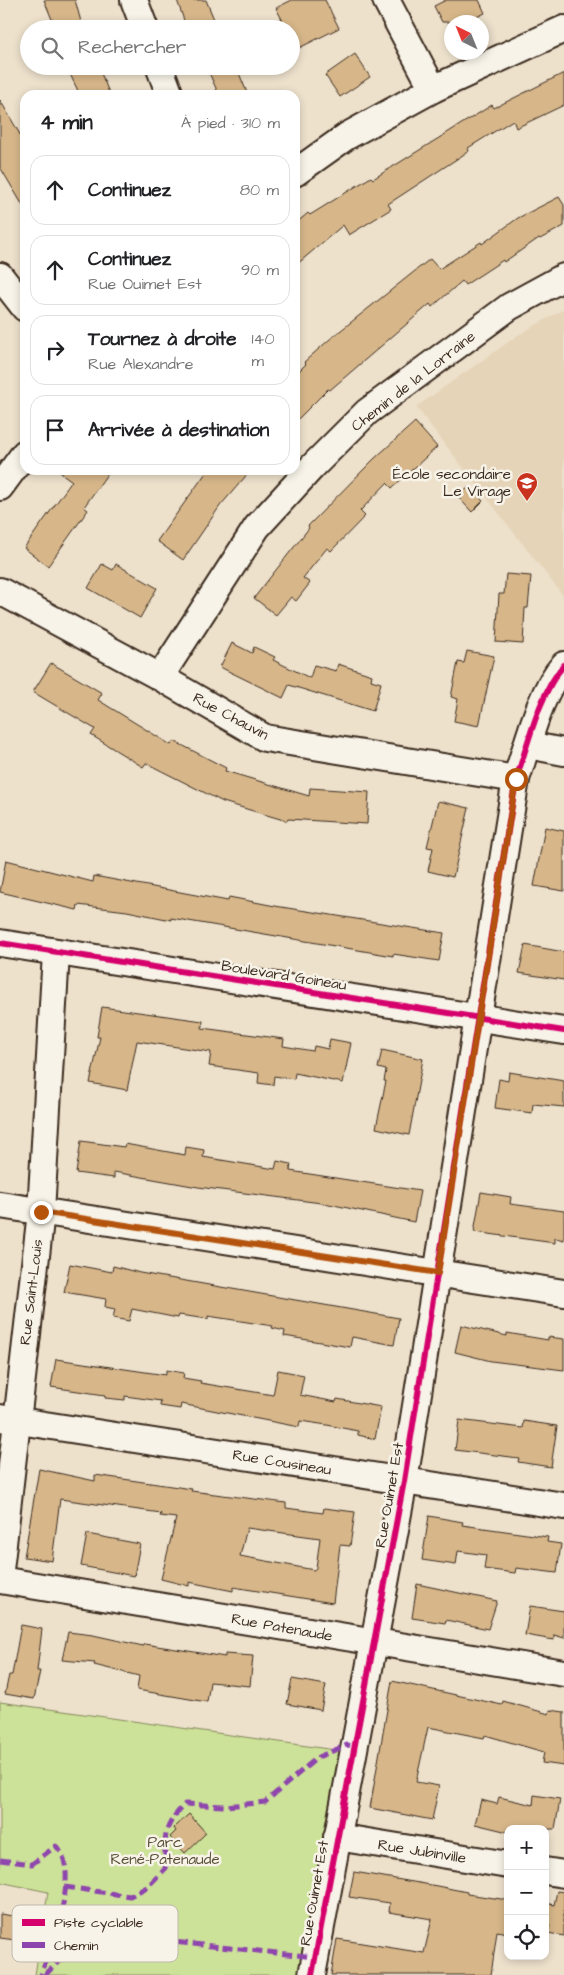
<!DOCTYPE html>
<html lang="fr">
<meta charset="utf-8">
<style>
body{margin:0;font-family:"Architects Daughter",sans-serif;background:#f2f2f2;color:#202124}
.controls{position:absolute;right:15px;bottom:15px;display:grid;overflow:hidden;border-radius:10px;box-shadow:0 2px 8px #0003}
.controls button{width:45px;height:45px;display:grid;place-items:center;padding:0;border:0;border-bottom:1px solid #e0e0e0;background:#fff;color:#202124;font:25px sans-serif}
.compass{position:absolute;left:444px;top:15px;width:45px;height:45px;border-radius:50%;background:#fff;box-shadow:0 2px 8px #0003;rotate:317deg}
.stop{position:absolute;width:15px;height:15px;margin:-11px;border:4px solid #b45309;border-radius:50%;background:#fff}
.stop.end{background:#b45309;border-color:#fff;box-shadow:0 1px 5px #0008}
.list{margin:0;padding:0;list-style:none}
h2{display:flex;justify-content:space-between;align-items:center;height:65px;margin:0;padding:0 20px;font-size:21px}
h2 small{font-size:16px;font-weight:400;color:#757577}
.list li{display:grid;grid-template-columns:32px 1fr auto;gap:15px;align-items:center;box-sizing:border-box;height:70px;margin:0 10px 10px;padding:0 10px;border:1px solid #e0e0e0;border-radius:15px}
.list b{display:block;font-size:19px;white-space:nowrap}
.list p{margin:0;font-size:16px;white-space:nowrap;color:#757577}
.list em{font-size:16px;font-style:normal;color:#757577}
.icon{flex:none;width:28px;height:28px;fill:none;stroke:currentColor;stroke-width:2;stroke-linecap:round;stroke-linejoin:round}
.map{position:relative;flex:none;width:564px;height:1975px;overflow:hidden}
.search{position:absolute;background:#fff;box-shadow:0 2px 8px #0003;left:20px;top:20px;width:280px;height:55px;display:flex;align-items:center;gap:12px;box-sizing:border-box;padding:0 18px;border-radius:28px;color:#757577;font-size:19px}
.panel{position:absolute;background:#fff;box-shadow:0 2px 8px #0003;left:20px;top:90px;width:280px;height:385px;border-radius:15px}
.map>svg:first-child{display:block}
</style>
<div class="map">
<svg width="564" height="1975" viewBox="0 0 564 1975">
<rect width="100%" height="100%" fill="#ede1cc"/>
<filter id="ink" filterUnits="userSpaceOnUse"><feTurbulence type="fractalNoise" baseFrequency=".02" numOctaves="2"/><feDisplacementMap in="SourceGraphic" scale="10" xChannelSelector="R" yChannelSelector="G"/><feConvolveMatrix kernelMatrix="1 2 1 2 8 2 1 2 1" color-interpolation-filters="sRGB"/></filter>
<g filter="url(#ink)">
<polygon fill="#e6d4b8" points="564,309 564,597 416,407 518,335"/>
<polygon fill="#cce298" stroke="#84865b" points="0,1702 349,1752 312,1975 35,1975 48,1892 0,1882"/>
<g fill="#d7b78a" stroke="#3b2a1e" fill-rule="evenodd">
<polygon points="44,0 75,0 83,29 56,29"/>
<polygon points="177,0 206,0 218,29 187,29"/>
<polygon points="292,0 325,0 339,28 297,49 291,37 291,29 287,29 276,8"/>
<polygon points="446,0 479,0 485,13 466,22 442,22 434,6"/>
<polygon points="355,54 370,77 340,97 325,75"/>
<polygon points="88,66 98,66 110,95 80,95 70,74"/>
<polygon points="206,66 236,66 248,95 219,95"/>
<polygon points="564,73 564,105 516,128 513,120 468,148 469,151 388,204 391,209 349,235 343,225 295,266 295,224 308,213 310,215 371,177 373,179 492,105 494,108"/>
<polygon points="0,100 25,143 25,209 0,167"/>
<polygon points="559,197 564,205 564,226 540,239 539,238 504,262 503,260 465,285 462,281 432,307 430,304 330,390 328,389 295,422 295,375 306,364 304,362 330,339 430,259 439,269 481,242 482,244 518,218"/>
<polygon points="415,422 437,447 392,488 387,483 360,511 365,516 331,551 327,548 303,578 310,583 296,601 291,597 276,615 254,598 309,528 308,526 374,459"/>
<polygon points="57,470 110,470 84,507 88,510 48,566 24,548 72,481"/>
<polygon points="208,470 251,470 220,506 183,560 157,541"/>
<polygon points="469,487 483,501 472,512 458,497"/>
<polygon points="102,564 113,570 116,564 157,588 140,618 88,588"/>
<polygon points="506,574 531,576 528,608 525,608 523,644 496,642 499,594 504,594"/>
<polygon points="232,643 252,653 254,647 275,657 273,660 310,678 314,665 336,671 338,664 372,675 371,680 381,683 373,711 289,685 283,698 220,667"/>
<polygon points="467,651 494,656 479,726 454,721 458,699 451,697 458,662 464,663"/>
<polygon points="51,663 102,693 98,700 171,745 174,741 226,768 225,771 309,796 310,788 369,792 367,824 288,819 287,821 223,802 146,763 143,767 91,735 95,729 33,692"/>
<polygon points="438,801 469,808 453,877 428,871 433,848 427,847"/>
<polygon points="545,827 564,831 564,891 534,886"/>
<polygon points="6,860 93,882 94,876 228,901 229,897 275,906 444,933 439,961 393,954 393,956 171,918 171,920 127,911 78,905 77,910 0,892"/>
<polygon points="525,945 564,952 564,980 519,973"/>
<polygon points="102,1007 203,1021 202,1028 284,1039 283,1046 313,1051 314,1046 328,1049 330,1039 351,1043 343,1083 295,1073 294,1079 274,1076 273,1085 258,1083 259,1073 209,1066 211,1052 137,1041 127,1090 90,1083 100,1037 97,1037"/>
<polygon points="382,1050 423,1059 409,1135 376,1128 386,1081 384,1081 386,1070 378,1068"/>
<polygon points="509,1072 564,1081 564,1107 533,1104 532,1113 495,1108 499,1079 508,1081"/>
<polygon points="81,1141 124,1147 125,1144 185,1155 186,1147 204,1150 203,1157 275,1169 277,1161 291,1164 290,1171 420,1191 414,1222 329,1204 198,1187 114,1172 114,1178 76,1173"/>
<polygon points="481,1192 511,1197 510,1204 564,1211 564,1240 555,1238 555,1243 474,1232"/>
<polygon points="70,1264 112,1272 113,1266 140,1273 399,1318 394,1345 352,1337 350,1347 284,1336 285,1331 272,1328 273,1326 208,1316 208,1319 179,1315 178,1318 132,1309 129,1321 113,1318 115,1309 105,1307 106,1299 64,1292"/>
<polygon points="461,1325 507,1336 507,1333 548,1340 548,1337 564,1339 564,1370 491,1361 455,1352"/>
<polygon points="56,1359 166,1375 166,1370 184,1373 183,1378 201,1381 200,1383 273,1395 278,1370 304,1375 300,1395 336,1402 337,1399 381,1407 375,1439 358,1435 358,1431 327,1425 300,1421 299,1427 181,1404 180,1409 160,1406 161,1401 125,1396 125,1400 105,1398 105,1395 51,1387"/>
<polygon points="459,1420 523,1428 524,1421 557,1426 551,1467 518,1462 519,1458 455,1450"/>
<path d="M 39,1469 L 95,1481 L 95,1475 L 192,1489 L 191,1491 L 286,1503 L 286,1508 L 323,1513 L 324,1508 L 355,1512 L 350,1546 L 340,1545 L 333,1603 L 233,1587 L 233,1591 L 189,1582 L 189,1586 L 161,1579 L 176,1518 L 160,1516 L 161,1513 L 60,1499 L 52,1561 L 24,1557 ZM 247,1528 L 320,1538 L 316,1568 L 314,1570 L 240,1556 Z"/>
<polygon points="429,1516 463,1522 462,1525 548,1537 547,1542 561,1544 557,1573 516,1568 515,1573 484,1569 486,1555 458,1551 456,1565 422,1560"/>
<polygon points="87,1534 140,1544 134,1576 81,1566"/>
<polygon points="417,1584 497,1601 488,1629 446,1620 445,1623 412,1618"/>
<polygon points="530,1606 564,1611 564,1638 554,1635 554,1640 525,1635"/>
<polygon points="21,1625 42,1629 37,1671 40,1671 34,1699 5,1694 9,1675 12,1675"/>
<polygon points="68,1632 93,1635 143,1646 144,1644 170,1648 225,1657 225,1654 253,1656 250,1686 210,1682 207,1702 137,1690 139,1676 94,1665 95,1663 62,1660"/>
<polygon points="292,1679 326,1685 321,1710 287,1704"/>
<polygon points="392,1681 502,1705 503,1701 549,1714 550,1710 564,1712 564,1766 542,1763 544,1752 485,1735 484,1738 428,1727 416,1782 439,1786 432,1820 370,1808"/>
<polygon points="534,1795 560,1799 555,1829 508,1829 508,1832 475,1824 481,1800 497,1804 499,1797 533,1805"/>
<polygon points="189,1814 206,1833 185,1853 170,1837 176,1831 174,1828"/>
<polygon points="354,1872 437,1886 467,1892 467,1894 508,1900 508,1933 497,1931 491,1975 331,1975 337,1939 424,1953 432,1919 389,1912 390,1903 349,1897"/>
<polygon points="557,1891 564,1892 564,1936 548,1933 550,1924 545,1924 545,1903 554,1905"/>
<polygon points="0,1914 26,1918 23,1941 0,1938"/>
</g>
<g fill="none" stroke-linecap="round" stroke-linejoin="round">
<g stroke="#3b2a1e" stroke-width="30">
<g id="minor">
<polyline points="134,0 145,29"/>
<polyline points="386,0 433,89"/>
<polyline points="159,66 170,95"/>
<polyline points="295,173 347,136 433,89 564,29"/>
<polyline points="0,276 25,308"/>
<polyline points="0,487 25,453"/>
<polyline points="0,591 160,677 265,738 516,779"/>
<polyline points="160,677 257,527 312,467 367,412 509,307 564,277"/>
<polyline points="528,745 564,752"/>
<polyline points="0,943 564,1031"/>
<polyline points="0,1205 564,1293"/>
<polyline points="0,1418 564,1506"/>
<polyline points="0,1570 41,1212 56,953"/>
<polyline points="0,1580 564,1673"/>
<polyline points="337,1837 508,1865"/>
<polyline points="545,1871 564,1874"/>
<path d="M 312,1975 L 404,1481 L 516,779 C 528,745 539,693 564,665"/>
</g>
</g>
<use href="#minor" stroke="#f7f3e8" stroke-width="26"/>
<g stroke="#8e44ad" stroke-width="5" stroke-dasharray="10 5" stroke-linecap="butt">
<path d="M 0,1860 L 32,1864 L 56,1846 C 82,1871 51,1945 41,1975"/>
<path d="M 65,1887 L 130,1896 L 147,1887 L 165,1869 C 166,1837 160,1830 185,1804 L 226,1806 L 265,1802 L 318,1757 L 347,1745 L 355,1746"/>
<polyline points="45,1975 76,1944 98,1931 155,1940 315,1957"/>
</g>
<g stroke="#f7f3e8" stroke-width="9">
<g id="cycleway">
<polyline points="0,943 564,1031"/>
<path d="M 312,1975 L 404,1481 L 516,779 C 528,745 539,693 564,665"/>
</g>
</g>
<use href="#cycleway" stroke="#d6006c" stroke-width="6"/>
</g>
</g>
<g fill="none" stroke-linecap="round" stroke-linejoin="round" filter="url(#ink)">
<polyline stroke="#b45309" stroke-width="6" points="41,1212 438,1273 516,779"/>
</g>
<defs>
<g id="school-pin" transform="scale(1.125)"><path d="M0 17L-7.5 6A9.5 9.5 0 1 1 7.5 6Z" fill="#c8321e" stroke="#f7f3e8"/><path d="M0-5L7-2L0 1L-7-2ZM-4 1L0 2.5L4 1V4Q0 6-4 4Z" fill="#fff"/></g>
</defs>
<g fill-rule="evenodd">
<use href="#school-pin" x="527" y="483"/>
</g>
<g text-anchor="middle" stroke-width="5" stroke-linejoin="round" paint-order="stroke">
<g font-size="15" fill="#3b2a1e" stroke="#f7f3e8">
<text transform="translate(413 381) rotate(-38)" y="5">Chemin de la Lorraine</text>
<text transform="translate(231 716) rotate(28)" y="5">Rue Chauvin</text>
<text transform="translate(284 975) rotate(9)" y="5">Boulevard Goineau</text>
<text transform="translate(31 1292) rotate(-83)" y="5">Rue Saint-Louis</text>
<text transform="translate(282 1462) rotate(9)" y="5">Rue Cousineau</text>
<text transform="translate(389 1495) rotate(-80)" y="5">Rue Ouimet Est</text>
<text transform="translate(282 1627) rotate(10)" y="5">Rue Patenaude</text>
<text transform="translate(422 1851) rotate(9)" y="5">Rue Jubinville</text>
<text transform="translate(314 1893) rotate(-80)" y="5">Rue Ouimet Est</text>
</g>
<g font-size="15" fill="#3b2a1e" stroke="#f7f3e8" text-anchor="end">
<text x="511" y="479">École secondaire<tspan x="511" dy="17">Le Virage</tspan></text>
</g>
<g font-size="15" fill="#584f36" stroke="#f7f3e8">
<text x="165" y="1847">Parc<tspan x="165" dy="17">René-Patenaude</tspan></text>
</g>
</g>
<rect x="12" y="1905" width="166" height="57" rx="8" fill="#f7f3e8" stroke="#bfb7ab" stroke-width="1"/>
<rect x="22" y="1919" width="23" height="7" fill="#d6006c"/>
<rect x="22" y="1942" width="23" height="6" fill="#8e44ad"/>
<g font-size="14" fill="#3b2a1e">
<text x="54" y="1927">Piste cyclable</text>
<text x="54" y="1950">Chemin</text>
</g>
</svg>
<div class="controls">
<button>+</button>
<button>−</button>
<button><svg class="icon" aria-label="locate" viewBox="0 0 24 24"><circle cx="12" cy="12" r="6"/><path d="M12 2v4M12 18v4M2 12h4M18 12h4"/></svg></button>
</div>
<svg class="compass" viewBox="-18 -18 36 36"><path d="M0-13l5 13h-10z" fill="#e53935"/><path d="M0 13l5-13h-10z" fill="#757577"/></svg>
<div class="stop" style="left:516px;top:779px"></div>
<div class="stop end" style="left:41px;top:1212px"></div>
<div class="search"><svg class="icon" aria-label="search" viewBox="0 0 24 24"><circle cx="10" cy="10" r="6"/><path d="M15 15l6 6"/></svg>Rechercher</div>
<section class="panel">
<h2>4 min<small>À pied · 310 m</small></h2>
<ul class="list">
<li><svg class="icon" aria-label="ahead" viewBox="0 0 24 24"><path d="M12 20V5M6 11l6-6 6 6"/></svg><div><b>Continuez</b></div><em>80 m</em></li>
<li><svg class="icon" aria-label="ahead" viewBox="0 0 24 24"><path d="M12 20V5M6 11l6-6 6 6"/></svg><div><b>Continuez</b><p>Rue Ouimet Est</p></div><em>90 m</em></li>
<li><svg class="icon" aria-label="right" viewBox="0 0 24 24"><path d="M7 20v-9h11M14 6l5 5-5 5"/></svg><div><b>Tournez à droite</b><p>Rue Alexandre</p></div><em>140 m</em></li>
<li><svg class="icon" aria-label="arrive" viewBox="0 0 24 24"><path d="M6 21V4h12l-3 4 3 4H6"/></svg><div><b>Arrivée à destination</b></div></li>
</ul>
</section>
</div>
